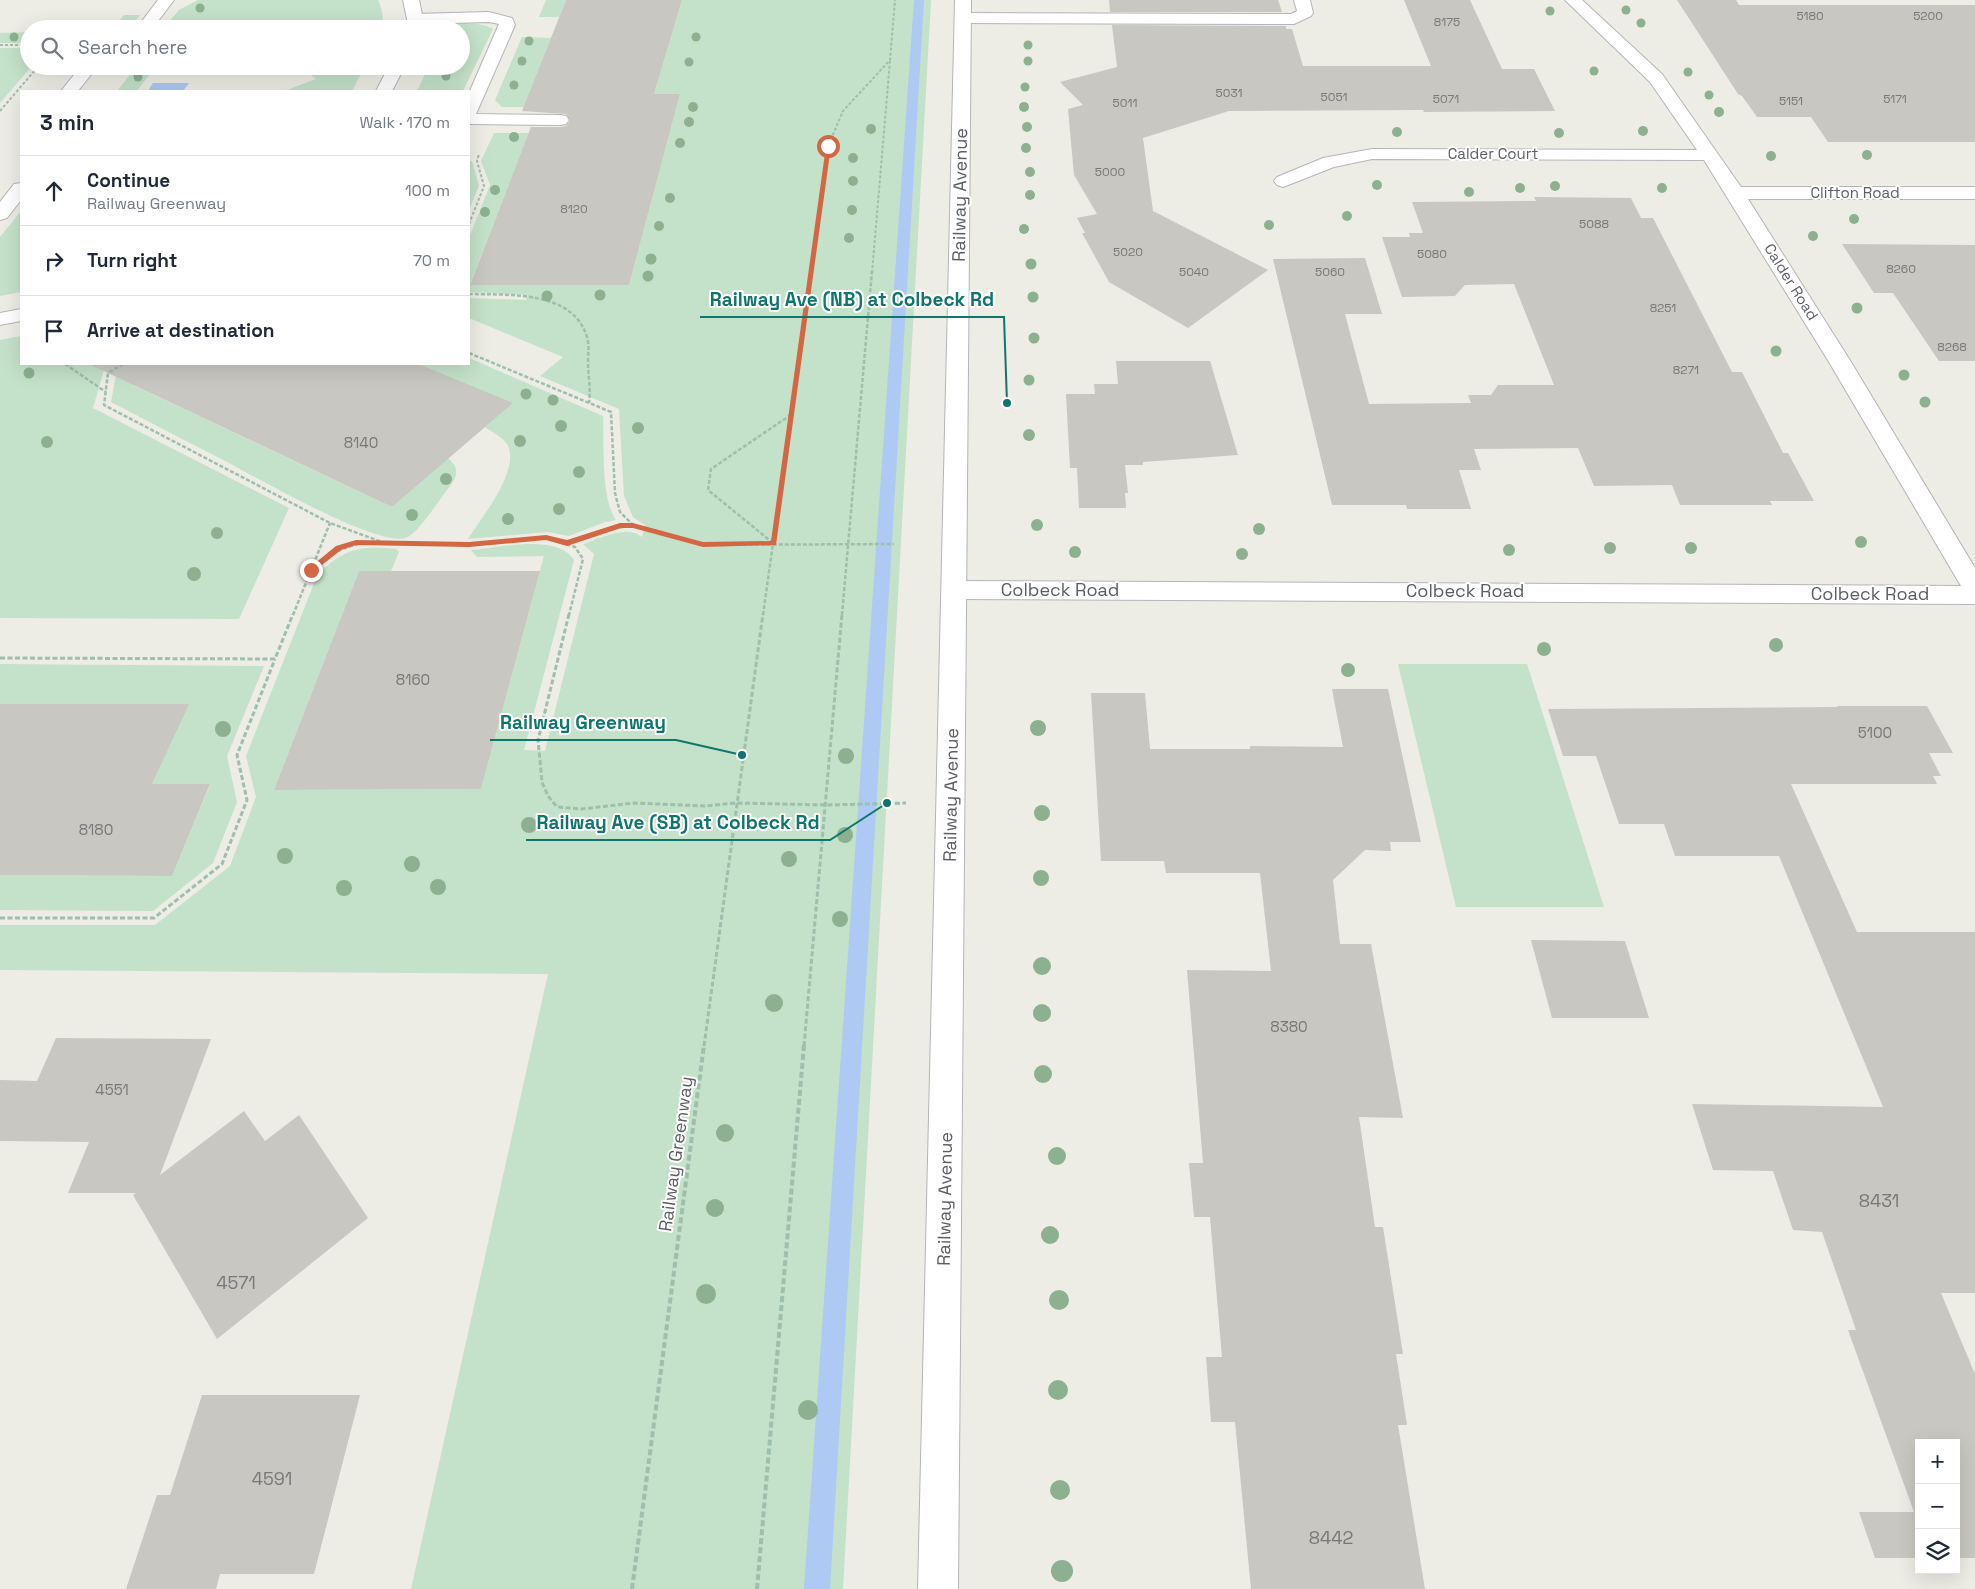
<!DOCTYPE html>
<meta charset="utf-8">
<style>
body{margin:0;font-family:"Space Grotesk",sans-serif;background:#f6f6f7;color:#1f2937}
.controls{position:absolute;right:15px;bottom:15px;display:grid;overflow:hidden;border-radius:0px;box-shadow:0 5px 20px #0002}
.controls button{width:45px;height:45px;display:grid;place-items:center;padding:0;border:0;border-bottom:1px solid #e0e1e3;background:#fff;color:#1f2937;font:25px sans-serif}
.stop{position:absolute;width:15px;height:15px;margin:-11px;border:4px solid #d36744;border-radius:50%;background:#fff}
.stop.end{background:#d36744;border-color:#fff;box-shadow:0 1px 5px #0008}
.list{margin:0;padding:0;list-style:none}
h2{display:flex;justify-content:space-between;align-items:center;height:65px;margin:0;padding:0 20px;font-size:21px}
h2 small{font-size:16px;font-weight:400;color:#747a83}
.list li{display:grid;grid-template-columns:32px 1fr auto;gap:15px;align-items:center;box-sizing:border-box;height:70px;padding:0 20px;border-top:1px solid #e0e1e3}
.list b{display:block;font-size:19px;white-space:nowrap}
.list p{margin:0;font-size:16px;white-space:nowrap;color:#747a83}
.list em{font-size:16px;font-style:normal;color:#747a83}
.icon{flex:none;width:28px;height:28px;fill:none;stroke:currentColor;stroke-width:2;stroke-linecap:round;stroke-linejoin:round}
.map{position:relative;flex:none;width:1975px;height:1589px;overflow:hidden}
.search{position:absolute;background:#fff;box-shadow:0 5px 20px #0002;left:20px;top:20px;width:450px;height:55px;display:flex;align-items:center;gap:12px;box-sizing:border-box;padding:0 18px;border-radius:28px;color:#747a83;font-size:19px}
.panel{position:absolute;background:#fff;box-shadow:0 5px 20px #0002;left:20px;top:90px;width:450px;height:275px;border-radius:0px}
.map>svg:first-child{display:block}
</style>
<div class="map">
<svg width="1975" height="1589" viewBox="0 0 1975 1589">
<rect width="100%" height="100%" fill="#edece5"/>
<g fill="#c4e1c9">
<path d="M 198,0 L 378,0 C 382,9 384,19 382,29 L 163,29 L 179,10 Z"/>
<polygon points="546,0 566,0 559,17 539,17"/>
<path d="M 682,0 L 931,0 L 843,1589 L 411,1589 L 548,974 L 0,970 L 0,925 L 155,925 L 230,866 L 256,797 L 246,756 L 317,576 C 341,549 361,545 396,549 L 399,552 L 391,571 L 359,571 L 274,790 L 481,789 L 544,556 L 477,557 L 471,550 C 498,548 557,533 574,560 L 524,750 L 545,751 L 594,554 L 583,544 C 600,539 626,524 642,537 L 645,525 L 633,517 L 624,496 L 619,409 L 540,376 L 563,357 L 469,318 L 469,298 L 526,300 L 528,295 L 469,292 L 469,238 L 490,185 L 481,161 L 494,133 L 529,133 L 470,284 L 629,285 L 680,94 L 654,94 Z"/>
<polygon points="124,15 140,15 129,29 112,29"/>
<path d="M 443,24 C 459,24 480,21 493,29 L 463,91 L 417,91 L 429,66 L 461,66 L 461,29 L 443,29 Z"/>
<polygon points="29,32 29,43 0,43 0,33"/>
<polygon points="522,37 551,38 524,107 502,107 495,100"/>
<polygon points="0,48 29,48 29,66 32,66 0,103"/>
<polygon points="110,66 156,66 137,91 117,91 134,70 106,68"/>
<polygon points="300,66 365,66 352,91 284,91 316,79"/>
<polygon points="469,161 472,161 479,186 469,210"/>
<polygon points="21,211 21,292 0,296 0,237"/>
<polygon points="21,336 21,364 114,364 104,370 93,408 289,508 239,619 0,618 0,340"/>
<path d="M 469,358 L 603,416 C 604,443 601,500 616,520 L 605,522 L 569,536 L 547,532 L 468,539 C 481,518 522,469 507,444 C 502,437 492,432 485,427 L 512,403 L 419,364 L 469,364 Z"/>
<path d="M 133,364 L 163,364 L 133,385 L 392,507 L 448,458 C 463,471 455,479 445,493 C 436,504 418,534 405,538 C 376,546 259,479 229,463 C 189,443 150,422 111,402 L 116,375 Z"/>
<polygon points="0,664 264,666 227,756 237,802 213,863 153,911 0,910 0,875 172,876 210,785 152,784 188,704 0,704"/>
<polygon points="1398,664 1527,664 1604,907 1456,907"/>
</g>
<polygon fill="#adc9f4" points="153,83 189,83 183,91 148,91"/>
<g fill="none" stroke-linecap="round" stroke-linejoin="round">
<polygon fill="#adc9f4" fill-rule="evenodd" points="914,0 924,0 830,1589 804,1589"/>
</g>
<g fill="#c8c7c1">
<polygon points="566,0 682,0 654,94 680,94 629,285 470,285 531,127 560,127 566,126 570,121 566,114 522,111"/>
<polygon points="1109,0 1278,0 1282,12 1110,12"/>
<polygon points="1404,0 1470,0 1502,69 1534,69 1555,111 1424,112 1423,110 1229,111 1143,138 1153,211 1268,270 1188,328 1109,282 1082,233 1085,233 1077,218 1097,214 1074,175 1068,109 1083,105 1060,82 1117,67 1112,25 1286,26 1286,29 1292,29 1303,66 1431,66"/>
<polygon points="1677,0 1736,0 1739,5 1975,5 1975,142 1828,142 1811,117 1757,117 1742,96 1738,94"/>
<polygon points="1534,197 1631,198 1641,218 1653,218 1732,372 1742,372 1783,453 1788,453 1814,501 1770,501 1772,505 1680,505 1672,485 1594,486 1578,448 1474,449 1481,470 1459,470 1471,509 1407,509 1406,505 1332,505 1273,259 1365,258 1382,314 1345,314 1369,404 1471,403 1468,395 1491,395 1498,385 1554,385 1514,284 1465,285 1455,296 1402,297 1382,237 1410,237 1409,233 1423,233 1412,202 1536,201"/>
<polygon points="1842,244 1975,245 1975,361 1939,361 1893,293 1874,293"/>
<polygon points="1116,361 1210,361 1238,455 1143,462 1143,465 1125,465 1128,493 1125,493 1126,508 1079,508 1077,468 1070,468 1066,394 1095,394 1094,384 1118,384"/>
<polygon points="89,364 419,364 513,403 392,507"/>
<polygon points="359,571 540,571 481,789 274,790"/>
<polygon points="1332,689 1388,689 1421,842 1390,842 1391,851 1365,850 1333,880 1340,944 1371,944 1403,1118 1359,1117 1375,1227 1383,1227 1403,1354 1396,1354 1407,1425 1398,1425 1425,1589 1251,1589 1235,1422 1211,1422 1206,1357 1222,1357 1210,1217 1194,1217 1189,1163 1203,1163 1187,970 1271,971 1260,873 1166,873 1164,861 1101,861 1091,693 1145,693 1150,749 1250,749 1250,746 1343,747"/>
<polygon points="0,704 189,704 152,784 210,784 172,876 0,875"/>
<polygon points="1837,706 1927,706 1953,753 1929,753 1941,776 1933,776 1937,784 1791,784 1857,932 1975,932 1975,1293 1941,1293 1975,1374 1975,1558 1956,1558 1956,1443 1919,1443 1919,1558 1875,1558 1859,1512 1914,1512 1848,1330 1856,1330 1822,1232 1793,1230 1773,1171 1713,1170 1692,1104 1883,1107 1779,856 1675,856 1664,824 1619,824 1596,756 1563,756 1548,709 1838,707"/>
<polygon points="1531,940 1625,941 1649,1018 1552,1018"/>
<polygon points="56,1038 211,1039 160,1175 244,1111 265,1141 299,1115 368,1218 217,1339 133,1195 136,1193 68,1193 89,1142 0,1141 0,1080 37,1081"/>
<polygon points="202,1395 360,1395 314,1574 220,1574 216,1589 126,1589 157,1495 170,1495"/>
</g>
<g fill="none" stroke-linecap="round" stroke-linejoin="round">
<g stroke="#b5b5ba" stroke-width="2">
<g id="lane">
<polygon points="158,0 174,0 152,29 136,29"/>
<polygon points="1294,0 1310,0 1313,13 1311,16 1294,24 963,23 957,21 955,18 957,15 963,13 1291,14 1297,11"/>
<polygon points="489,12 512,18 515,25 476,114 560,115 566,116 569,120 566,124 560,125 469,124 469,93 499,24 489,22 415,24 409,22 407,19 409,16 415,14"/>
<polygon points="81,66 98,66 78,91 61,91"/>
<polygon points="21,183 21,200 7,218 0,220 0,202 14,184"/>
</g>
</g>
<g stroke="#b5b5ba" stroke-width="2">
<g id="street">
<polygon points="403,0 419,0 423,19 422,29 406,29 407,19"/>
<polygon points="1565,0 1582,0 1662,74 1741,187 1975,187 1975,199 1748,199 1851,362 1975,568 1975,604 955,599 946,597 943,590 946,583 955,581 1961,586 1829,362 1704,160 1372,159 1334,167 1283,187 1277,185 1274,181 1277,177 1323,158 1372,149 1697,150 1650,82"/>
<polygon points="389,66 405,66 392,91 376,91"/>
<polygon points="21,309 21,321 0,325 0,313"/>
</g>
</g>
<g stroke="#b3b5ba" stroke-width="2">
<polygon id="secondary" points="955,0 971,0 958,1589 918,1589"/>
</g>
<g stroke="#9dbfac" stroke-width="2" stroke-dasharray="3 2" stroke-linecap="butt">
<polyline points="0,45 29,45"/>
<polyline points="0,111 36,69"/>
<polyline points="469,224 484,186 477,161 479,154"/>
<polyline points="811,273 828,146 843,111 890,60 895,0"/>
<polyline points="872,273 890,61"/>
</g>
<g stroke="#9dbfac" stroke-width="2.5" stroke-dasharray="4 2" stroke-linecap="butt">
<path d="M 469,294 C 509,295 577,290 588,341 C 589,348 588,354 588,361 C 588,375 591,389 589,403"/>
<polyline points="469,353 611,412 615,493 620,512 633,525"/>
<polyline points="65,364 106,392"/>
<polyline points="123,364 108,373 104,405 330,523 382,542 469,545 546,538 575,547 583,559 569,615"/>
<polyline points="568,543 606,529 633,526 703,545 894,544"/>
<polyline points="773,543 708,490 711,469 792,414"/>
<path d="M 313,568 C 334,550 352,543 379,542"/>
<polyline points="293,615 330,523"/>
<polyline points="763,615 811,271"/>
<polyline points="842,615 872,271"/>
</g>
<g stroke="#9dbfac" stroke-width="3" stroke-dasharray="5 2.5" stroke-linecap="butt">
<polyline points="569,614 538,740 542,782 548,796 557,807 581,809 634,803 705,806 736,803 826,805 906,803"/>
<polyline points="0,658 275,659 293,614"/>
<polyline points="0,918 154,918 222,864 247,800 237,755 275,659"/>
<polyline points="704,1046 763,614"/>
<polyline points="804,1046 842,614"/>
</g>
<g stroke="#9dbfac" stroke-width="4" stroke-dasharray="6 3" stroke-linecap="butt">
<polyline points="632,1589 704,1045"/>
<polyline points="757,1589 804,1045"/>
</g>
<use href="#lane" fill="#fff" fill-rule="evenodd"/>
<use href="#street" fill="#fff" fill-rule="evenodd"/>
<use href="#secondary" fill="#fff" fill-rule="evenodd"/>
</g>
<g fill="#8db091">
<circle cx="200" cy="8" r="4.5"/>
<circle cx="1626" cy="10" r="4.5"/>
<circle cx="1550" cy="11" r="4.5"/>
<circle cx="1641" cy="23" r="4.5"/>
<circle cx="14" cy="37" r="4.5"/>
<circle cx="696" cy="37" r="4.5"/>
<circle cx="529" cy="41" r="4.5"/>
<circle cx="1028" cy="45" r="4.5"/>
<circle cx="522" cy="61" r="4.5"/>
<circle cx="1028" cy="61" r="4.5"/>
<circle cx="689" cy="62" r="4.5"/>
<circle cx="1594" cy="71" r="4.5"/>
<circle cx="1688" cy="72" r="4.5"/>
<circle cx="446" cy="76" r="4.5"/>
<circle cx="138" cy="77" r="4.5"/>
<circle cx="514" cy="85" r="4.5"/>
<circle cx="1025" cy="87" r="4.5"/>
<circle cx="1709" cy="95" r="4.5"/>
<circle cx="693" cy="107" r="5"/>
<circle cx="1024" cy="107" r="5"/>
<circle cx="1719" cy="112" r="5"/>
<circle cx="689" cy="122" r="5"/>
<circle cx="1027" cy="127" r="5"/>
<circle cx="871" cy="129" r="5"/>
<circle cx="1643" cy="131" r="5"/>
<circle cx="1397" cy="132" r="5"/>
<circle cx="1559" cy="133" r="5"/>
<circle cx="514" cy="137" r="5"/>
<circle cx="680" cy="143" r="5"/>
<circle cx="1026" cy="148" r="5"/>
<circle cx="1867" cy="155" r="5"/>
<circle cx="1771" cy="156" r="5"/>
<circle cx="853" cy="158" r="5"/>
<circle cx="1030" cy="172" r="5"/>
<circle cx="853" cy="181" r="5"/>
<circle cx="1377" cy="185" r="5"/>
<circle cx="1555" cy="186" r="5"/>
<circle cx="1520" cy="188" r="5"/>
<circle cx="1662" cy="188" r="5"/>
<circle cx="495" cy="190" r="5"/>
<circle cx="1469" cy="192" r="5"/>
<circle cx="1030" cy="195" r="5"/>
<circle cx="670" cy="198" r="5"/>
<circle cx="852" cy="210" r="5"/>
<circle cx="485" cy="212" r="5"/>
<circle cx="1347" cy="216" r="5"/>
<circle cx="1854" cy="219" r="5"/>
<circle cx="1269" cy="225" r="5"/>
<circle cx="659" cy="226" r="5"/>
<circle cx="1024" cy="229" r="5"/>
<circle cx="1813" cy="236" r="5"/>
<circle cx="849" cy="238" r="5"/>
<circle cx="651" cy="259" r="5.5"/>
<circle cx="1031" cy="264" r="5.5"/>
<circle cx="648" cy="276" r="5.5"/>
<circle cx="600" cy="295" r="5.5"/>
<circle cx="547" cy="296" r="5.5"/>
<circle cx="1033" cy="297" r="5.5"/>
<circle cx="1857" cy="308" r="5.5"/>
<circle cx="1034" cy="338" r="5.5"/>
<circle cx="1776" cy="351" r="5.5"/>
<circle cx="29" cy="373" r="5.5"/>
<circle cx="1904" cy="375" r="5.5"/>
<circle cx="1029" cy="380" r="5.5"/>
<circle cx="526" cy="394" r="5.5"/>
<circle cx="553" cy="400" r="5.5"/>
<circle cx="1925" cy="402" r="5.5"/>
<circle cx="561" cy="426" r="6"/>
<circle cx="638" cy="428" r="6"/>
<circle cx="1029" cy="435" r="6"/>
<circle cx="520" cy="441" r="6"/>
<circle cx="47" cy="442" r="6"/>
<circle cx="579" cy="472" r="6"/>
<circle cx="446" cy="479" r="6"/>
<circle cx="559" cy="509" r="6"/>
<circle cx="412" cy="515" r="6"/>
<circle cx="508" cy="519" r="6"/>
<circle cx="1037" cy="525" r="6"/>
<circle cx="1259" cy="529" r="6"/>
<circle cx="217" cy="533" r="6"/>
<circle cx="1861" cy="542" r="6"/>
<circle cx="1610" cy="548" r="6"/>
<circle cx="1691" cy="548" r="6"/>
<circle cx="1509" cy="550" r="6"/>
<circle cx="1075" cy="552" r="6"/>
<circle cx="1242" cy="554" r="6"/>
<circle cx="194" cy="574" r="7"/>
<circle cx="1776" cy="645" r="7"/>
<circle cx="1544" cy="649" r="7"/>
<circle cx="1348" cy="670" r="7"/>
<circle cx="1038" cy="728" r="8"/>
<circle cx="223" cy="729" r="8"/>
<circle cx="846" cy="756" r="8"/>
<circle cx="1042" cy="813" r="8"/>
<circle cx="529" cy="825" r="8"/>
<circle cx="845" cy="835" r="8"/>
<circle cx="285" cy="856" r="8"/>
<circle cx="789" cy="859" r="8"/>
<circle cx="412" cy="864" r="8"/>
<circle cx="1041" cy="878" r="8"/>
<circle cx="438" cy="887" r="8"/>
<circle cx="344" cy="888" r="8"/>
<circle cx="840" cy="919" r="8"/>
<circle cx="1042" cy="966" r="9"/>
<circle cx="774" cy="1003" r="9"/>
<circle cx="1042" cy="1013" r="9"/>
<circle cx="1043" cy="1074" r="9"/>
<circle cx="725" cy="1133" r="9"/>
<circle cx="1057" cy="1156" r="9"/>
<circle cx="715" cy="1208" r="9"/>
<circle cx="1050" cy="1235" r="9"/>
<circle cx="706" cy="1294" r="10"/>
<circle cx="1059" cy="1300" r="10"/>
<circle cx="1058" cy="1390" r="10"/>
<circle cx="808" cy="1410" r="10"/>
<circle cx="1060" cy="1490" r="10"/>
<circle cx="1062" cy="1571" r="11"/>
</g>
<polygon fill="#d36744" points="828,145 831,146 776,545 703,547 633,528 621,528 567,546 546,540 469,547 356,545 341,550 313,572 308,572 308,569 336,546 356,540 469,542 546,535 567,540 620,523 633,523 703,542 771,541 826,146"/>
<g text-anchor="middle" stroke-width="4" stroke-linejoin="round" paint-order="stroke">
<g font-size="12" fill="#77787a">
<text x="1810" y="20">5180</text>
<text x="1928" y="20">5200</text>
<text x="1447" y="26">8175</text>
<text x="1229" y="97">5031</text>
<text x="1334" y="101">5051</text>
<text x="1446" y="103">5071</text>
<text x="1895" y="103">5171</text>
<text x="1791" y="105">5151</text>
<text x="1125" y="107">5011</text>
<text x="1110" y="176">5000</text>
<text x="574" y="213">8120</text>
<text x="1594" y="228">5088</text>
<text x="1128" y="256">5020</text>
<text x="1432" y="258">5080</text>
<text x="1901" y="273">8260</text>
<text x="1194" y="276">5040</text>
<text x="1330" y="276">5060</text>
<text x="1663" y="312">8251</text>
<text x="1952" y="351">8268</text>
<text x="1686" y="374">8271</text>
</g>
<g font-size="15" fill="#5c5e63" stroke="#fff">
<text x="1493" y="159">Calder Court</text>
<text x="1855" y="198">Clifton Road</text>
<text transform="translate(1791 282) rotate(58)" y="5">Calder Road</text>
</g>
<g font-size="15" fill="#77787a">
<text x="361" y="448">8140</text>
<text x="413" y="685">8160</text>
<text x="1875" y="738">5100</text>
<text x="96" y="835">8180</text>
<text x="1289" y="1032">8380</text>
<text x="112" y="1095">4551</text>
</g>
<g font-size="18" fill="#5c5e63" stroke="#fff">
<text transform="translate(960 195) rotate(-89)" y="6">Railway Avenue</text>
<text x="1060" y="596">Colbeck Road</text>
<text x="1465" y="597">Colbeck Road</text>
<text x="1870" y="600">Colbeck Road</text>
<text transform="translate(951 795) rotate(-89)" y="6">Railway Avenue</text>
<text transform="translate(676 1154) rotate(-82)" y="6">Railway Greenway</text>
<text transform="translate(945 1199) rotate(-89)" y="6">Railway Avenue</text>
</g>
<g font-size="18" fill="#77787a">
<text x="1879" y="1207">8431</text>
<text x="236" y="1289">4571</text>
<text x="272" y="1485">4591</text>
<text x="1331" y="1544">8442</text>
</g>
</g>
<path fill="none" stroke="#0f766e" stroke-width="2" d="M1007 403L1004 317H700M742 755L676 740H490M887 803L830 840H526"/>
<g fill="#0f766e" stroke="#fff" stroke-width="2">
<circle cx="1007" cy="403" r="5"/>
<circle cx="742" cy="755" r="5"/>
<circle cx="887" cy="803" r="5"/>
</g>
<g font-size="19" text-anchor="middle" font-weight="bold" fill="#0f766e" stroke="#fff" stroke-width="4" stroke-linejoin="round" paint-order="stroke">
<text x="852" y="306">Railway Ave (NB) at Colbeck Rd</text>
<text x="583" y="729">Railway Greenway</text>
<text x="678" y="829">Railway Ave (SB) at Colbeck Rd</text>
</g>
</svg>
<div class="controls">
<button>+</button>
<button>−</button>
<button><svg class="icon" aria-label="layers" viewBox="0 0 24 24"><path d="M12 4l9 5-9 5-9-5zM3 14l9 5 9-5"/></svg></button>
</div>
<div class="stop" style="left:828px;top:146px"></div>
<div class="stop end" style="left:311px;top:570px"></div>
<div class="search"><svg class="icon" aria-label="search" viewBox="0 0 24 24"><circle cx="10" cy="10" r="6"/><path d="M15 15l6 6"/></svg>Search here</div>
<section class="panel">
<h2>3 min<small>Walk · 170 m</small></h2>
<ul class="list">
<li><svg class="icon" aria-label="ahead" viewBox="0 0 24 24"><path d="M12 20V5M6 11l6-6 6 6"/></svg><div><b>Continue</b><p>Railway Greenway</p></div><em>100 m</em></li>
<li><svg class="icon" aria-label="right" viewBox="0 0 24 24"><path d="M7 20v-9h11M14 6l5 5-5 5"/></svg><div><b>Turn right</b></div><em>70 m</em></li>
<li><svg class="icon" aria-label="arrive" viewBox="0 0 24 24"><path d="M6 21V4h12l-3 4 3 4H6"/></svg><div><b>Arrive at destination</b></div></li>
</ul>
</section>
</div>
